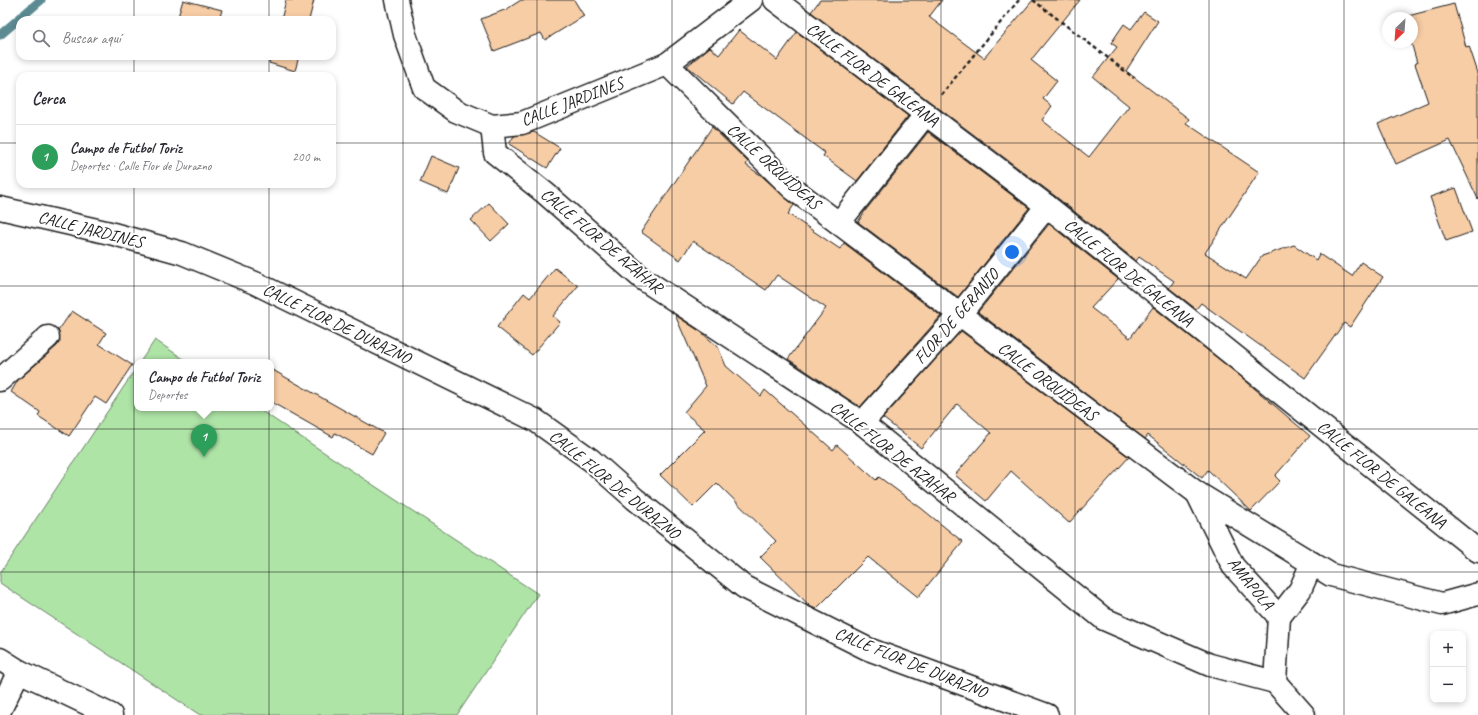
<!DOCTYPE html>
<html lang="es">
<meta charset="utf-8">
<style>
body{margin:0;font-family:Caveat,sans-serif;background:#f2f2f3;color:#2b2b33}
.controls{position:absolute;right:12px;bottom:12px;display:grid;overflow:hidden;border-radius:8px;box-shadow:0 2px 6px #0003}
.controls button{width:36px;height:36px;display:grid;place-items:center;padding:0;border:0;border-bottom:1px solid #e1e1e2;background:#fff;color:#2b2b33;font:20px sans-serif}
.compass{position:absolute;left:1382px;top:12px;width:36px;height:36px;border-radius:50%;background:#fff;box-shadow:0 2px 6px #0003;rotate:205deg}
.you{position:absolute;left:1012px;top:252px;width:14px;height:14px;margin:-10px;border:3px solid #fff;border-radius:50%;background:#1a73e8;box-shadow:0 0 0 6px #1a73e833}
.badge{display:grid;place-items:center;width:26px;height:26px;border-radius:50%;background:#db2777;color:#fff;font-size:13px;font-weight:700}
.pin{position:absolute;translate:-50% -33px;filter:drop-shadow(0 1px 2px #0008)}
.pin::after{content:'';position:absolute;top:21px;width:14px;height:12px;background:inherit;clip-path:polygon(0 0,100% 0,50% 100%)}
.popup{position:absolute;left:134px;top:359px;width:140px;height:52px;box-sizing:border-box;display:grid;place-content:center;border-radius:8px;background:#fff;filter:drop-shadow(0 1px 3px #0005);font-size:13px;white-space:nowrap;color:#7c7c81}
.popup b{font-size:15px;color:#2b2b33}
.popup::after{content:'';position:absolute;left:50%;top:100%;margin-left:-8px;border:8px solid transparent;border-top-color:#fff}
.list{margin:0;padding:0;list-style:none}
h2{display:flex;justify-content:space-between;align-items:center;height:52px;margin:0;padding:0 16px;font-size:17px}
h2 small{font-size:13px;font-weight:400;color:#7c7c81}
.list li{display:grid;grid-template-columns:26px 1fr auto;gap:12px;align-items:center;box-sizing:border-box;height:64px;padding:0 16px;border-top:1px solid #e1e1e2}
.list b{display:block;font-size:15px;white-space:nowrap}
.list p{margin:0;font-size:13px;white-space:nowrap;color:#7c7c81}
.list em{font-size:13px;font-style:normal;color:#7c7c81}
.icon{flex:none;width:22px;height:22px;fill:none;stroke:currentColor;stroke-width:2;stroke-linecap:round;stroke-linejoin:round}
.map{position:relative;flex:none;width:1478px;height:715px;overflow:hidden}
.search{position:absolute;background:#fff;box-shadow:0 2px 6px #0003;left:16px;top:16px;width:320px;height:44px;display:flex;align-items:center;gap:10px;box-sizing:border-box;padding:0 14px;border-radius:12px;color:#7c7c81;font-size:15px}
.panel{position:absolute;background:#fff;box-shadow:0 2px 6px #0003;left:16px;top:72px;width:320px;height:116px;border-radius:12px}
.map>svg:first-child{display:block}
</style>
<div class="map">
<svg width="1478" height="715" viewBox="0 0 1478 715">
<rect width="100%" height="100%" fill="#fff"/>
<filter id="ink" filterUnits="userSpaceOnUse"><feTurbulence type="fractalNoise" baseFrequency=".025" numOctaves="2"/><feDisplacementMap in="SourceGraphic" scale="8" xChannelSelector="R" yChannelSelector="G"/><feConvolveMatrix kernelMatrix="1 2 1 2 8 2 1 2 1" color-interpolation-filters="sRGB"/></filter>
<g filter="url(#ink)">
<g fill="#afe4a7" stroke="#668062">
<polygon points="155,340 188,362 140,362"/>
<polygon points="137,367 137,408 257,408 538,594 457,715 200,715 0,583 0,573"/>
</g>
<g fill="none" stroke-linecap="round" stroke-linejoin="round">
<polyline stroke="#5b8a92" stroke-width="9" points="0,35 41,0"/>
</g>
<g fill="#f7cda6" stroke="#1c1c1c">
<polygon points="183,0 222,10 219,20 177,20"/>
<polygon points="286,0 314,0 309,20 281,20"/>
<polygon points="521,0 574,0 584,16 545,40 541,33 494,51 481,19 507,9"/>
<polygon points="820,0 942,0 929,17 984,58 1033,0 1080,0 1031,60 1057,81 1043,99 1052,106 1042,120 1089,157 1129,106 1093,77 1117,47 1111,43 1124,24 1131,29 1144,12 1158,21 1126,71 1189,119 1186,123 1259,172 1205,253 1246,279 1262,256 1294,245 1316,260 1319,254 1352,276 1361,262 1383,277 1350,327 1344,323 1305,378 1201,303 1196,309 1169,288 1174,281 1139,257 1136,261 1055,196 811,12"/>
<polygon points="1454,4 1466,47 1469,46 1478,73 1478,199 1450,140 1396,164 1378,124 1428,102 1415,64 1417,63 1411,42 1412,18 1404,17"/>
<polygon points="739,30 777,60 797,32 908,116 857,181 823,156 825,153 743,92 733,104 687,66 710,47 719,55"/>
<polygon points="271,56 299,56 295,71 269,63"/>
<polygon points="712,127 748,162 746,165 762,176 794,205 788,214 840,249 844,243 941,316 860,407 788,359 826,308 777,275 766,290 693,241 680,260 641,232"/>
<polygon points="534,132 560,148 547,168 509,144 514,136"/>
<polygon points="928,132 1029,208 958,297 858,222 865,211"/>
<polygon points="431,156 459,168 448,194 420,182"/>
<polygon points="1456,188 1472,232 1446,241 1430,197"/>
<polygon points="489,203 509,224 491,241 471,220"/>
<polygon points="1049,224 1118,279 1091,308 1130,338 1153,307 1240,376 1310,436 1275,476 1280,481 1251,511 1208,470 1202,478 1148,435 1145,439 978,312"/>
<polygon points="555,268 578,286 553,316 560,322 532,355 497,327 524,293 530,298"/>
<polygon points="72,311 106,333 99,344 132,365 106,404 95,397 69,436 38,416 40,412 11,392 18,380 57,346 60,341 58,331"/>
<polygon points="675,315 701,332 718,347 726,366 761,396 765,390 833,450 837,445 876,480 879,477 921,508 963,542 918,597 868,557 816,609 811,607 760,557 776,541 717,483 693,507 660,475 705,430 684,412 706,386"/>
<polygon points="961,331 1129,457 1069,523 1011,471 986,501 955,475 991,433 957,404 921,448 883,418"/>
<polygon points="271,369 384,433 372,454 335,433 333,437 271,402"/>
</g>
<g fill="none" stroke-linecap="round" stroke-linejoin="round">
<g stroke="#1c1c1c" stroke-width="25">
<g id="minor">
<polyline points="397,0 405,35 424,88 456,111 492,126 522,123 667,64 751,0"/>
<polyline points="775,0 1047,206 1478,551"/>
<polyline points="667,64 792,188 1197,493 1331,575 1442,604 1478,594"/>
<polyline points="492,126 495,153 545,193 643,279 862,423 1104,619 1210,665 1275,682"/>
<polyline points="0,208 110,233 182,253 255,283 535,420 591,460 635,499 744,587 868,649 1047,715"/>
<polyline points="839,223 926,114"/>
<polyline points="0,380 48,337"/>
<polyline points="862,423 960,314 1047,206"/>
<polyline points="1197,493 1233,566 1279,617 1275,682 1304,715"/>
<polyline points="1279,617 1300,590 1312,563"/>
<polyline points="0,659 19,671 111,715"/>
<polyline points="0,710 19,671"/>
</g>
</g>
<g stroke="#1c1c1c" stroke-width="2.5" stroke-dasharray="4 3" stroke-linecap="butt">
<polyline points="1033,0 1134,78"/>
<polyline points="941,95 1019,0"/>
</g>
<use href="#minor" stroke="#fff" stroke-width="22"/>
</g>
</g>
<path fill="none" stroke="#1c1c1c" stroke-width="1" stroke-opacity="0.55" d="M 134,0 L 134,20M 269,0 L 269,20M 403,0 L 403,715M 537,0 L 537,715M 672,0 L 672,715M 806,0 L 806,715M 941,0 L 941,715M 1075,0 L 1075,715M 1209,0 L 1209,715M 1344,0 L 1344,715M 134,56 L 134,76M 269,56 L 269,76M 0,143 L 20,143M 332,143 L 1478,143M 134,184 L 134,715M 269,184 L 269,715M 0,286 L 1478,286M 0,429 L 1478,429M 0,572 L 1478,572"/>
<g text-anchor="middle" stroke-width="4" stroke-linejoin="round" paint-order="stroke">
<g font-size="17" fill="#1c1c1c" stroke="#fff">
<text transform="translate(873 74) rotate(37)" y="6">CALLE FLOR DE GALEANA</text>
<text transform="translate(572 101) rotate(-21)" y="6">CALLE JARDINES</text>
<text transform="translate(774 166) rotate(42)" y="6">CALLE ORQUÍDEAS</text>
<text transform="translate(91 229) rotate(14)" y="6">CALLE JARDINES</text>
<text transform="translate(602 240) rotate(40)" y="6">CALLE FLOR DE AZAHAR</text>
<text transform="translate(1129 272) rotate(39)" y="6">CALLE FLOR DE GALEANA</text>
<text transform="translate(956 316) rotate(-49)" y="6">FLOR DE GERANIO</text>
<text transform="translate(337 323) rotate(26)" y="6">CALLE FLOR DE DURAZNO</text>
<text transform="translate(1048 381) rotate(37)" y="6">CALLE ORQUÍDEAS</text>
<text transform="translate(893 451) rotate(38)" y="6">CALLE FLOR DE AZAHAR</text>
<text transform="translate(1382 474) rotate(39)" y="6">CALLE FLOR DE GALEANA</text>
<text transform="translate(615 484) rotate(39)" y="6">CALLE FLOR DE DURAZNO</text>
<text transform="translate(1251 583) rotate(51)" y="6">AMAPOLA</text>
<text transform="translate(911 662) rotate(22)" y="6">CALLE FLOR DE DURAZNO</text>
</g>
</g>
</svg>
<div class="controls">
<button>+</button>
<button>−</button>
</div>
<svg class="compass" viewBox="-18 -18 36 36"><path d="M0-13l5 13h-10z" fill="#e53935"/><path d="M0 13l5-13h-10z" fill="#7c7c81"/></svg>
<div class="you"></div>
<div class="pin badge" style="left:204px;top:457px;background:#2e9e5b">1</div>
<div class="popup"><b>Campo de Futbol Toriz</b>Deportes</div>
<div class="search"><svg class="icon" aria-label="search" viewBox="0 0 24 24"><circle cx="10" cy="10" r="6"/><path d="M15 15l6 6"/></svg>Buscar aquí</div>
<section class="panel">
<h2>Cerca<small></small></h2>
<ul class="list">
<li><span class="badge" style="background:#2e9e5b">1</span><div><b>Campo de Futbol Toriz</b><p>Deportes · Calle Flor de Durazno</p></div><em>200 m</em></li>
</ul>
</section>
</div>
